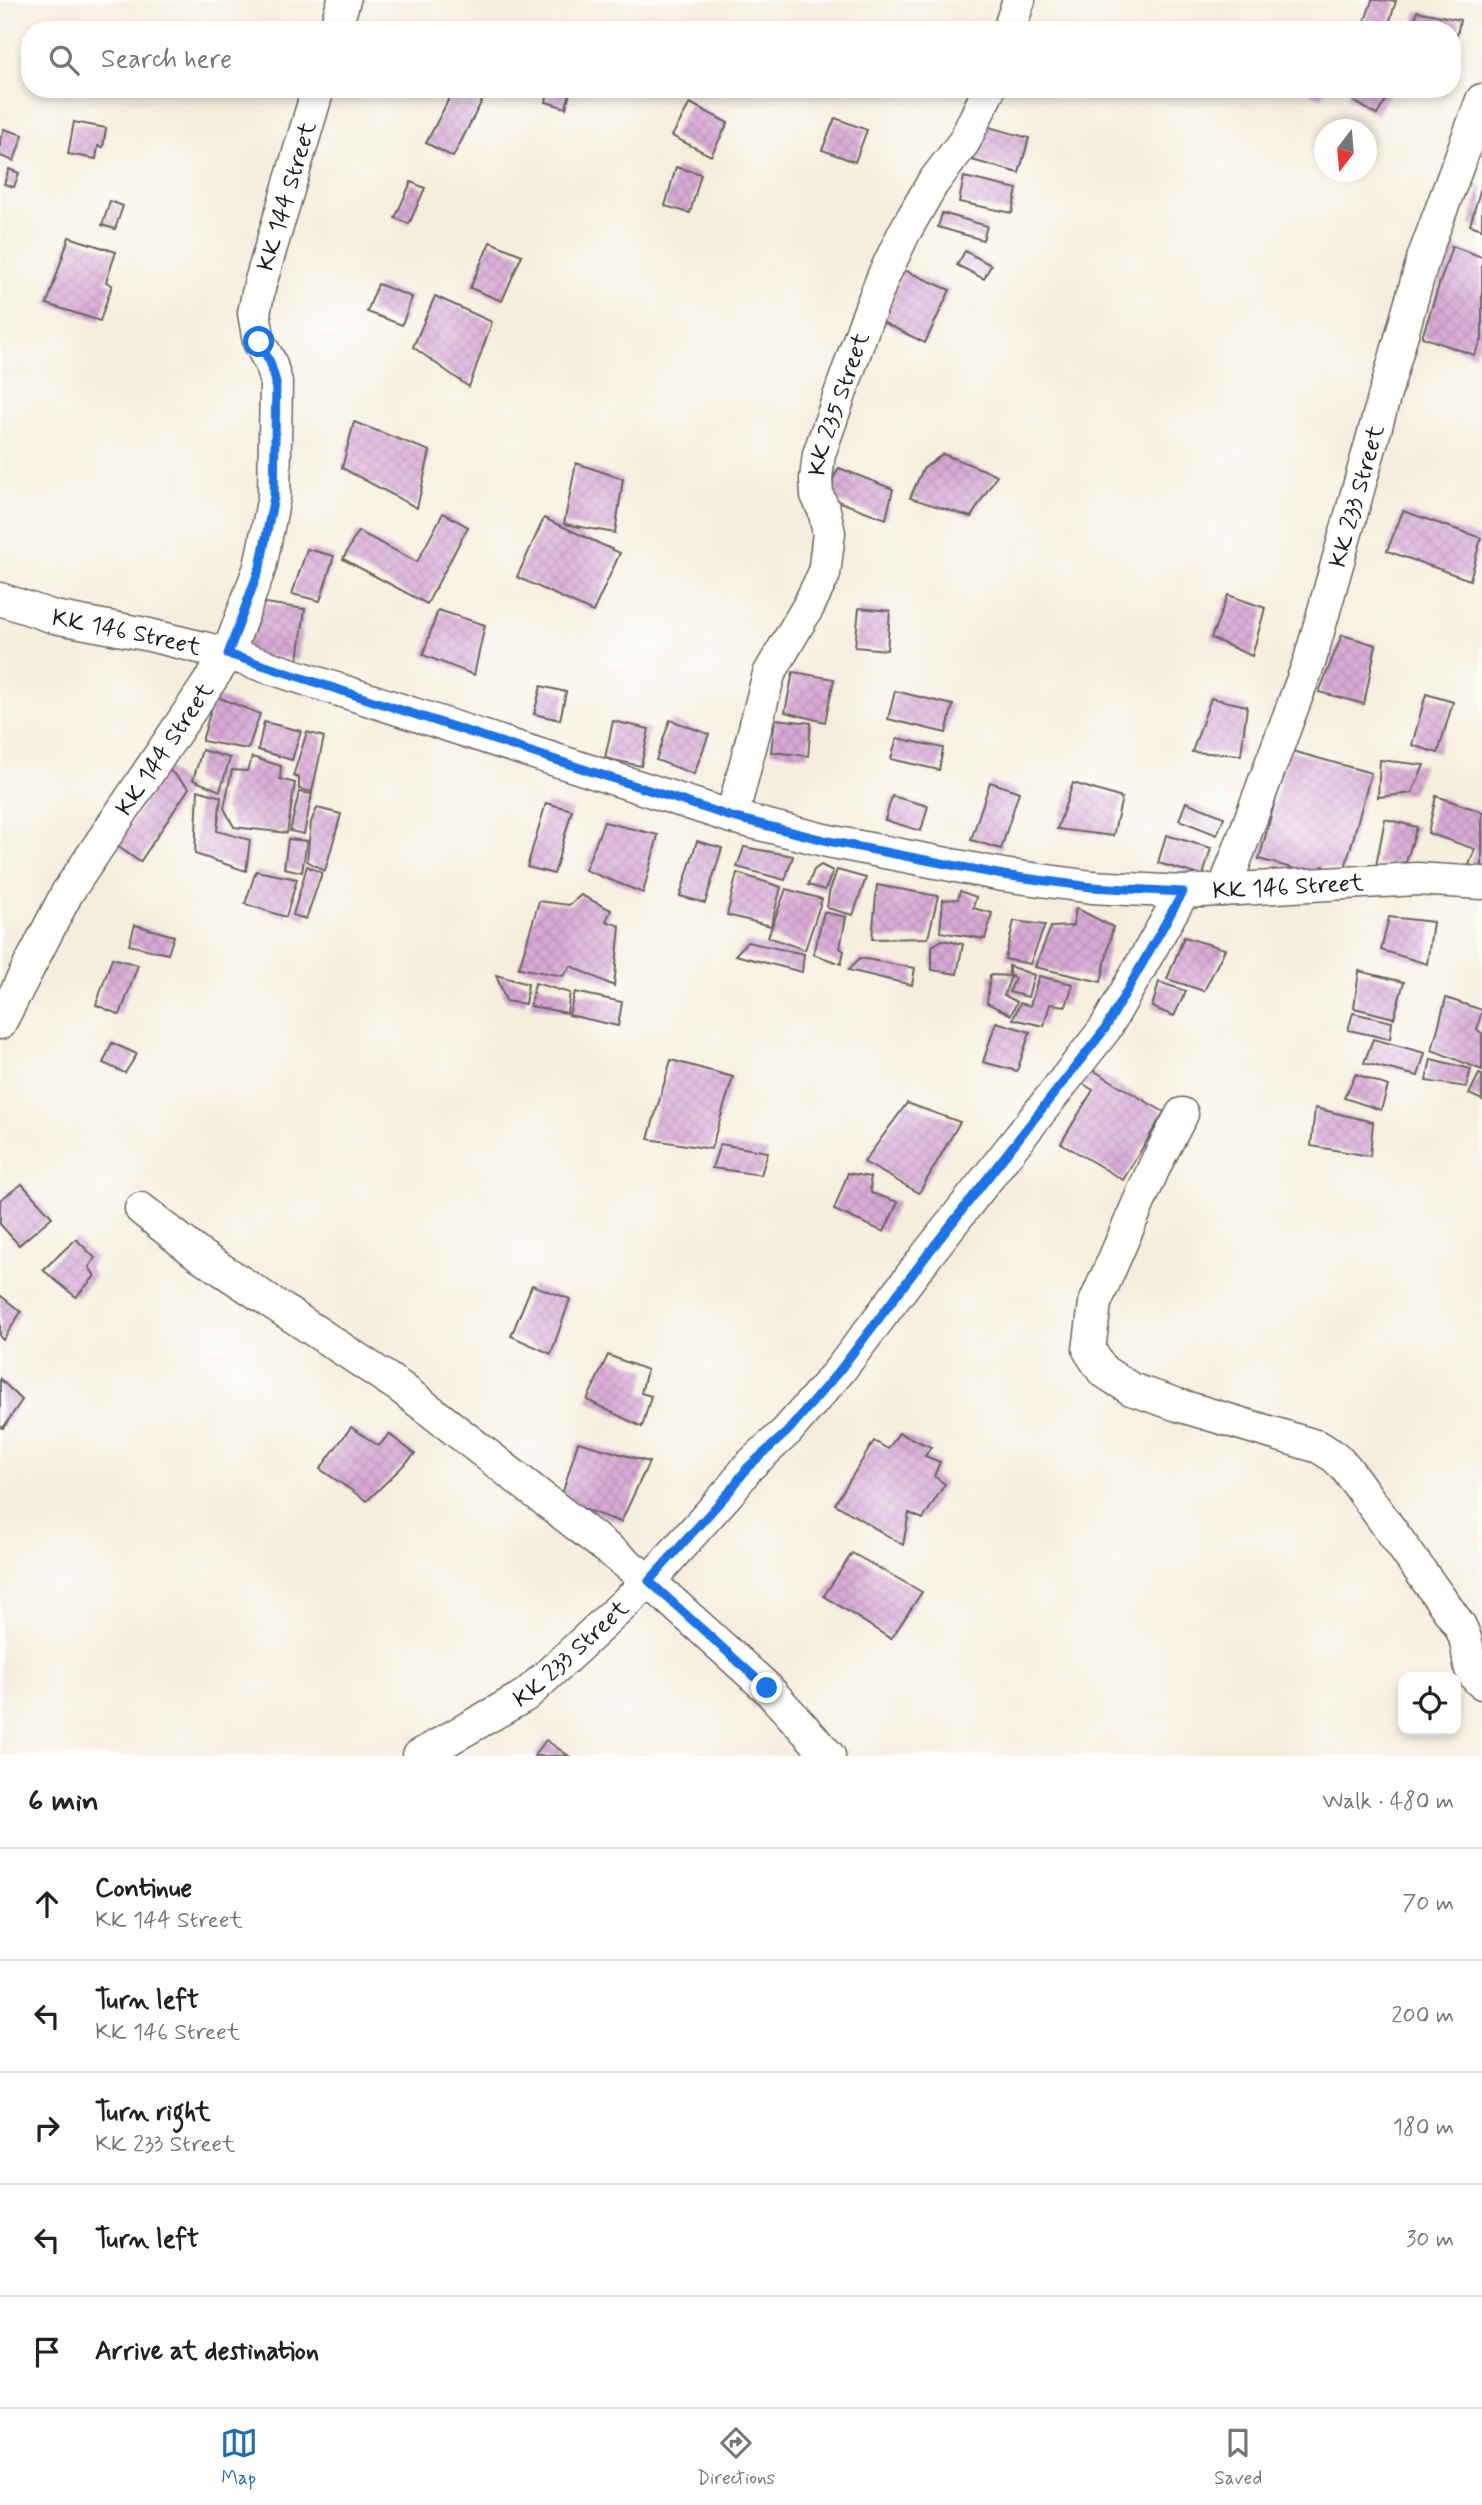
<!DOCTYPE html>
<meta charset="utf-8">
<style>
body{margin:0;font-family:Mynerve,sans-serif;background:#f6f6f6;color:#222}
.controls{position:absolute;right:21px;bottom:21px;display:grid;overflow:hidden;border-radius:14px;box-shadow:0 4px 10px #0003}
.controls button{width:63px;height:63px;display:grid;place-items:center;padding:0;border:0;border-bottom:2px solid #e0e0e0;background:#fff;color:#222;font:35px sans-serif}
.compass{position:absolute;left:1314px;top:119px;width:63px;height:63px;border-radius:50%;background:#fff;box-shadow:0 4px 10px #0003;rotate:196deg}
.stop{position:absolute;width:21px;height:21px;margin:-16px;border:5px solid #1a73e8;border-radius:50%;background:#fff}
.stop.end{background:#1a73e8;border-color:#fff;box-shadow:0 2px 7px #0008}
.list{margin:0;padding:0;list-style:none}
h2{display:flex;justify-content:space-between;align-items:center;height:91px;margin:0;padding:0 28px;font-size:30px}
h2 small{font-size:23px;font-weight:400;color:#767676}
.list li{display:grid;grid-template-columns:46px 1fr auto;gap:21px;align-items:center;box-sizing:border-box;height:112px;padding:0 28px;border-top:2px solid #e0e0e0}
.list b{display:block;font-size:26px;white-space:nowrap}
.list p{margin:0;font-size:23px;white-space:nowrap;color:#767676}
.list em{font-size:23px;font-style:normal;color:#767676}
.icon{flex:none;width:38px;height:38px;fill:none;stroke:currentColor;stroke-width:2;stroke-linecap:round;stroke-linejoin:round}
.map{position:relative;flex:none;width:1482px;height:1756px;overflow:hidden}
.search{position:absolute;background:#fff;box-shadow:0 4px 10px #0003;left:21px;right:21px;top:21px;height:77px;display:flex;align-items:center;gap:18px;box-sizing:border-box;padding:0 24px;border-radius:28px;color:#767676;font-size:26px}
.sheet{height:651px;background:#fff}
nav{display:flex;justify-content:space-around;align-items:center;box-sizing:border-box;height:98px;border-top:2px solid #e0e0e0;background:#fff;font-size:19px;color:#767676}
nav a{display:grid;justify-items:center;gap:4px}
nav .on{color:#1f6fb2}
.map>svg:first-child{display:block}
</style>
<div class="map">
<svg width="1482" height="1756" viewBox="0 0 1482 1756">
<defs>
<pattern id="building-cross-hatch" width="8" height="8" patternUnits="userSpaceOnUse" patternTransform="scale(1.75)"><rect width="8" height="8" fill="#d8a9d5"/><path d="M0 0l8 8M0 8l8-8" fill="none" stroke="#b991b6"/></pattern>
</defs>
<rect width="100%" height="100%" fill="#fff"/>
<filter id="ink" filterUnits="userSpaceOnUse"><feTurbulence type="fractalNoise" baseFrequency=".0143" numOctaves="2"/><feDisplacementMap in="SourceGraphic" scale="14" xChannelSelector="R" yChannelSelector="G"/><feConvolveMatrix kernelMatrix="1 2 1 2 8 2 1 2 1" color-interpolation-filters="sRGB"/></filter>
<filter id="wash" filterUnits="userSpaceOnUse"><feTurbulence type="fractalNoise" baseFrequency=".00686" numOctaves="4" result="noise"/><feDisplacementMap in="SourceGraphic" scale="28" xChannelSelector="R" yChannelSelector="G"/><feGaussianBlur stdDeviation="1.57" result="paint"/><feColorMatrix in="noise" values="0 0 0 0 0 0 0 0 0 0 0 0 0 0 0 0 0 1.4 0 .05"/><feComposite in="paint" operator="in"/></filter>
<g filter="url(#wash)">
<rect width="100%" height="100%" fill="#f6eedd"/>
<g id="blocks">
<g fill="url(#building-cross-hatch)">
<polygon points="1372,0 1396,1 1387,30 1362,30"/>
<polygon points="1417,11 1460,20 1454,51 1452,30 1413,30"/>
<polygon points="454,89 488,89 453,157 426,143"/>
<polygon points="549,89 571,89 566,108 546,102"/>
<polygon points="1312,89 1325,89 1322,98 1310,94"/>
<polygon points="1352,89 1392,89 1377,115 1347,97"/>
<polygon points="690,103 728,123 711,156 672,136"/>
<polygon points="835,118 867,130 855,162 822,150"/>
<polygon points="74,122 106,128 103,147 98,146 96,159 68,154"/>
<polygon points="978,124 1029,138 1019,173 968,159"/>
<polygon points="4,129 23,135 14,161 0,156 0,140"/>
<polygon points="676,167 701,174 690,213 665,206"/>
<polygon points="9,169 19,173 14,187 4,184"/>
<polygon points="964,177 1017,189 1012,213 959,202"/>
<polygon points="411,182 425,188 409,224 395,218"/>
<polygon points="1482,184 1482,229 1470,225"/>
<polygon points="110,201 123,206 115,229 102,225"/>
<polygon points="942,213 987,226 983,240 938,227"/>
<polygon points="69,237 116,252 106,282 112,285 100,321 47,304"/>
<polygon points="490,242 522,255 502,301 470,288"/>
<polygon points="1452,246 1482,257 1482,340 1474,355 1422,337"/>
<polygon points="965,251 991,265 984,279 957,265"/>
<polygon points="904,270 950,290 925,343 882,322"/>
<polygon points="378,284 412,297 402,325 367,312"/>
<polygon points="435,296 492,322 469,387 413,347"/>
<polygon points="354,422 430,451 417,508 342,468"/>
<polygon points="943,454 997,475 971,517 910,498 923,469"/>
<polygon points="576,463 623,479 615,533 564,524"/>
<polygon points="839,468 893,489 886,519 832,499 833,479"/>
<polygon points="1403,511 1481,538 1470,580 1387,551"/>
<polygon points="443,513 468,527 427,604 343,559 358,531 417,562"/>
<polygon points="544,518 620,553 593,612 517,577"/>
<polygon points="307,549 334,556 320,601 292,594"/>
<polygon points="1228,595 1265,608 1252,656 1211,638"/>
<polygon points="253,601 305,609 298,660 245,652"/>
<polygon points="859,608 890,611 887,650 855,647"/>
<polygon points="438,610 485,625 474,675 423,655"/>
<polygon points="1342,635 1376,645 1364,704 1319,692"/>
<polygon points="793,672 834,679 825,722 785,712"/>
<polygon points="541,686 566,692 560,720 534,714"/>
<polygon points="895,691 953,705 946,733 888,719"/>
<polygon points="1426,694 1453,702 1438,753 1412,745"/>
<polygon points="215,696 260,714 248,749 202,741"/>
<polygon points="1211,698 1247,706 1241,755 1192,752"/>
<polygon points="775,719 811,723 808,756 771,752"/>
<polygon points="670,720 709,734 694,774 656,760"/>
<polygon points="613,721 649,729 641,766 605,758"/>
<polygon points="264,722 301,731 292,760 258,750"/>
<polygon points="307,732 324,737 312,792 299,789 299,778 293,776"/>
<polygon points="897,738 943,748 939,770 891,759"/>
<polygon points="202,750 230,758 220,791 193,780"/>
<polygon points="1289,750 1371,773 1344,872 1323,866 1320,876 1259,859"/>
<polygon points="252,757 281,766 280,779 295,783 287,833 234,827 224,808 232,770 247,771"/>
<polygon points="1380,760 1424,765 1412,793 1378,797"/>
<polygon points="167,768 189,788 140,862 116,845"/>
<polygon points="990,782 1019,792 1001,849 971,840"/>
<polygon points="1073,783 1122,798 1113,836 1057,829"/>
<polygon points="198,790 221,797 217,831 250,840 246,871 195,854"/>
<polygon points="299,792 312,794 304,834 290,831"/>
<polygon points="892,796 928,806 921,831 885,820"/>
<polygon points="1436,796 1482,812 1482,869 1469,865 1475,849 1428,833"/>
<polygon points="1186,802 1224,817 1217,835 1179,820"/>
<polygon points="546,803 572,810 554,874 527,867"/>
<polygon points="317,808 341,814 325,871 307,861 311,822"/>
<polygon points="1385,819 1417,827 1406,862 1376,866"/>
<polygon points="604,822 658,835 643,893 585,870"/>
<polygon points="1166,835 1211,848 1203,876 1158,863"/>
<polygon points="288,839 307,841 302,872 284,868"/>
<polygon points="697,841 722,848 705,903 680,896"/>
<polygon points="744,847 793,856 785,880 737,867"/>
<polygon points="821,865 833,871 825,890 808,885 814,870"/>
<polygon points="307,866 322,873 306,919 293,915"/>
<polygon points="837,870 866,878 853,915 827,908 829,893"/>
<polygon points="256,871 297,879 286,917 245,904"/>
<polygon points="737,873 781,887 771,926 727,915"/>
<polygon points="877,885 938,896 928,938 872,939"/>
<polygon points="786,889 822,899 805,950 768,937"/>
<polygon points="960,891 976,897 973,908 992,913 985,939 940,932 943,900 958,899"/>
<polygon points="581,895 611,910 606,921 620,926 614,986 571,966 563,976 519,968 539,901 569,905"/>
<polygon points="1076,908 1113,927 1101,982 1035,967 1051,927 1073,926"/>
<polygon points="824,912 846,917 840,948 844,951 841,964 813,954"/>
<polygon points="1389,917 1433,922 1427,964 1381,950"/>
<polygon points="1014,921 1045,925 1030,964 1005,959"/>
<polygon points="135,925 174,936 168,954 129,945"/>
<polygon points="1184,937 1225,949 1204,991 1167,979"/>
<polygon points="942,940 963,944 957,974 932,970 932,946"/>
<polygon points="747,942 804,954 802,972 735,955"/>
<polygon points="112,958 138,965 120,1015 96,1005"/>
<polygon points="860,958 915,968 912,985 848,970"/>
<polygon points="1009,966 1034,975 1028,997 1009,992 1015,979 1009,975"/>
<polygon points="1359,971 1404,982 1394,1018 1354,1008"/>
<polygon points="496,975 528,984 525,1004 506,1001"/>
<polygon points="990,975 1011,976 1004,995 1017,1002 1011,1015 987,1003"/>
<polygon points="1039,976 1073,984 1066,1006 1050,1004 1044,1026 1013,1019 1020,1003 1030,1006"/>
<polygon points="1159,982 1186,991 1174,1016 1152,1007"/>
<polygon points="535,983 570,993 567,1013 530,1006"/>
<polygon points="575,992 622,1002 618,1026 569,1015"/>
<polygon points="1446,998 1482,1010 1477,1030 1482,1033 1482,1070 1432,1050"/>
<polygon points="1353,1013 1392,1022 1390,1039 1348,1030"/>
<polygon points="996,1022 1030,1032 1017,1071 983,1062"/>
<polygon points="1373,1039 1425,1053 1418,1076 1364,1063"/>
<polygon points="112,1043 137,1054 125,1073 103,1063"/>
<polygon points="1431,1059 1471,1069 1466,1087 1426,1081"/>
<polygon points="671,1060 733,1077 711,1149 648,1139"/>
<polygon points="1091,1069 1164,1112 1123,1180 1061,1143 1093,1090 1082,1083"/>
<polygon points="1356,1074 1388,1086 1381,1110 1344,1098"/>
<polygon points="1479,1074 1482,1075 1482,1100 1469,1094"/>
<polygon points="907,1103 960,1122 919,1193 864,1162"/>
<polygon points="1315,1108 1373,1122 1370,1156 1311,1146"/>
<polygon points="720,1144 768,1152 761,1175 712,1168"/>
<polygon points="848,1173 870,1177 871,1193 898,1202 884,1232 834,1210"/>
<polygon points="22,1184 52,1217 19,1245 0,1224 0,1200"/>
<polygon points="76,1239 95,1258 89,1267 95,1276 76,1297 43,1270"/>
<polygon points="532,1285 570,1299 551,1354 511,1336"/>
<polygon points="0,1295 21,1312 3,1340 0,1337"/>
<polygon points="608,1355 647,1370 641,1393 651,1396 642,1427 587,1400"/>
<polygon points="0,1379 22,1400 3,1428 0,1426"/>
<polygon points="351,1427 379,1446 389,1434 415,1454 367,1501 320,1469"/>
<polygon points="899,1433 931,1447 925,1456 940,1462 934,1476 945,1484 923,1519 909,1513 903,1545 835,1504 874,1441 888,1449"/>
<polygon points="578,1442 649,1462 621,1522 560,1501"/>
<polygon points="852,1553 922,1592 891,1639 824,1596"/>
<polygon points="546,1740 569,1756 534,1756"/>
</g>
</g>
</g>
<g filter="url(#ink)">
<use href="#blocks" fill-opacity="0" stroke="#686660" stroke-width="2"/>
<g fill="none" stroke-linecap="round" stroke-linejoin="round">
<g stroke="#686660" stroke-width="35">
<g id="minor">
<polyline points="335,30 344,0"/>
<polyline points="1009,30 1019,0"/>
<path id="s1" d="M 0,599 L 54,617 L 145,634 L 228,654 L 732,817 L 828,841 L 1003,875 L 1092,887 L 1183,892 L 1417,879 L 1482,883"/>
<path id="s2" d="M 732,817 L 769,674 L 808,607 L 824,574 L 829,533 L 824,510 L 817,495 L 816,479 L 819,454 L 865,323 L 883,277 L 904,233 L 932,184 L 964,142 L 989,89"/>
<path id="s3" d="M 1224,890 L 1310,660 L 1424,256 L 1482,100"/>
<path id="s4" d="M 0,1023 L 67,893 L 228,654 L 260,567 L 274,497 L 276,382 L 270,362 L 259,342 L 254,313 L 260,284 L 318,89"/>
<path d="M 1182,1114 L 1156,1163 L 1095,1303 L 1089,1350 L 1103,1371 L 1131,1389 L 1178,1405 L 1319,1447 L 1335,1457 L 1346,1468 L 1460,1626 C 1462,1631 1465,1636 1466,1642 C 1471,1659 1465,1669 1482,1683"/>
<polyline points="141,1209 198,1254 400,1387 649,1581 767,1688 829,1756"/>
<path id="s5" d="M 419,1756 L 526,1695 L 649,1581 L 729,1492 L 748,1467 L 787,1431 L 840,1370 L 930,1251 L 1105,1029 L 1183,892"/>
</g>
</g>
<use href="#minor" stroke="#fff" stroke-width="32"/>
</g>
</g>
<g fill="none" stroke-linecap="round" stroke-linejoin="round" filter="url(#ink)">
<polyline stroke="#1a73e8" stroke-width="9" points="259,342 270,362 276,382 274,497 260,567 228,654 732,817 828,841 1003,875 1091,887 1183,892 1105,1029 930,1251 840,1370 787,1432 748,1467 729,1492 649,1581 767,1688"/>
</g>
<g text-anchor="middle" stroke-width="6" stroke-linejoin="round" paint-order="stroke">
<g font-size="24" fill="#1c1c1c" stroke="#fff">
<text dy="8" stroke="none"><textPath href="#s4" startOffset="908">KK 144 Street</textPath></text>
<text dy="8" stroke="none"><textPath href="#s2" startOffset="438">KK 235 Street</textPath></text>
<text dy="8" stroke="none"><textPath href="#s3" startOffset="416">KK 233 Street</textPath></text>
<text dy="8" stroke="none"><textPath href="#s1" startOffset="131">KK 146 Street</textPath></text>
<text dy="8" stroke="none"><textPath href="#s4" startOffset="320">KK 144 Street</textPath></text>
<text dy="8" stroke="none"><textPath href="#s1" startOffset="1328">KK 146 Street</textPath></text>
<text dy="8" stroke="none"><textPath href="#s5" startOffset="184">KK 233 Street</textPath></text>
</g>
</g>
</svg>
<div class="controls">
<button><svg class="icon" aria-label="locate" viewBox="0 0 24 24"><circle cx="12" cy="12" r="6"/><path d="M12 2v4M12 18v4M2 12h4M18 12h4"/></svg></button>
</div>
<svg class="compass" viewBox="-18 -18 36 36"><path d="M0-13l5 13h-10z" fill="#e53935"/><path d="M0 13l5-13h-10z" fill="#767676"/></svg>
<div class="stop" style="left:259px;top:342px"></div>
<div class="stop end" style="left:767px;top:1688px"></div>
<div class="search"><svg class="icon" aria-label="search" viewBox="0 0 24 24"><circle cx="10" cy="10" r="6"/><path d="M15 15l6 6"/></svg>Search here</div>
</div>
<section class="sheet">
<h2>6 min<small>Walk · 480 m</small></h2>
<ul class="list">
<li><svg class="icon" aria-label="ahead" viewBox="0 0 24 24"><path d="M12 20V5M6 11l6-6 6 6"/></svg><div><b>Continue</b><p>KK 144 Street</p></div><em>70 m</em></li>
<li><svg class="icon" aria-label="left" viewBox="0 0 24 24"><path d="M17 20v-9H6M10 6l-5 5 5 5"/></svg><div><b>Turn left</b><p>KK 146 Street</p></div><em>200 m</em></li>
<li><svg class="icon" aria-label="right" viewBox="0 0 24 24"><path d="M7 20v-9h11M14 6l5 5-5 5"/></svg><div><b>Turn right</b><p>KK 233 Street</p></div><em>180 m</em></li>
<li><svg class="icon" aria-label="left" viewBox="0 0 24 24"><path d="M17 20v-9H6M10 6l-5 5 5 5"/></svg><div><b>Turn left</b></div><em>30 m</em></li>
<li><svg class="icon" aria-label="arrive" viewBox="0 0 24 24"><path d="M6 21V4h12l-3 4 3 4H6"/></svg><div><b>Arrive at destination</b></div></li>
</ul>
</section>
<nav>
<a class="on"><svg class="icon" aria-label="map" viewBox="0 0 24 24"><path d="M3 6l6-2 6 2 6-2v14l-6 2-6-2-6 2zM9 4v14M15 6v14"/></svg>Map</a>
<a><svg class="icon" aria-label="directions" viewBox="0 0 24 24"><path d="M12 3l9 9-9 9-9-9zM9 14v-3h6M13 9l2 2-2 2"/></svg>Directions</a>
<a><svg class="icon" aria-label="saved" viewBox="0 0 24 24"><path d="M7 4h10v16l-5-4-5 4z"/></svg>Saved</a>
</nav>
